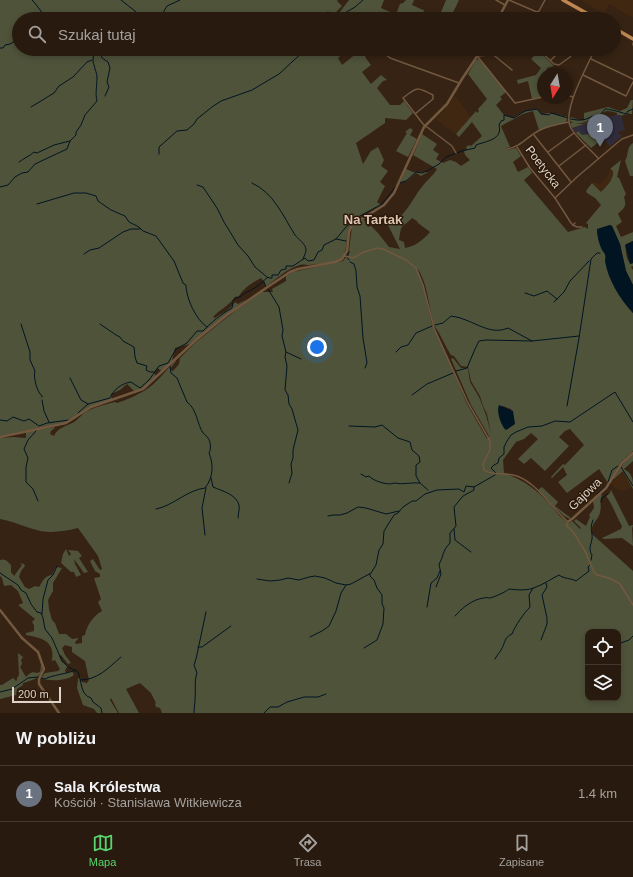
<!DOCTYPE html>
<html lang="pl">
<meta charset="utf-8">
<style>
body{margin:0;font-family:Arial,sans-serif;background:#302317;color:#f1f3f6}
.controls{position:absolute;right:12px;bottom:12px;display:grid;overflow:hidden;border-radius:8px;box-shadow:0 2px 6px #0003}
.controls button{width:36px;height:36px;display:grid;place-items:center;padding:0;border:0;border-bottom:1px solid #44382e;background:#281a0e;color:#f1f3f6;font:20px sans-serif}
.compass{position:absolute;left:537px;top:68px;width:36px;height:36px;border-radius:50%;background:#281a0e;box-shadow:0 2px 6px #0003;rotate:191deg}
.scale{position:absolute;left:12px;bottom:10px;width:49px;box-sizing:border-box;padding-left:4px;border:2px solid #dfd3c9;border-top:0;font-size:11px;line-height:14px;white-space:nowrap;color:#dfd3c9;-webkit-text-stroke:3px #2b1909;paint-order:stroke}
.you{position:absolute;left:317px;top:347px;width:14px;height:14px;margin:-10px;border:3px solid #fff;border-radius:50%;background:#1a73e8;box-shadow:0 0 0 6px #1a73e833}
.badge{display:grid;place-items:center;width:26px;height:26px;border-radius:50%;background:#58d56f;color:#fff;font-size:13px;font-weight:700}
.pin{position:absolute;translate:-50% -33px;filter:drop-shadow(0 1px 2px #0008)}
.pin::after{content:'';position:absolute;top:21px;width:14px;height:12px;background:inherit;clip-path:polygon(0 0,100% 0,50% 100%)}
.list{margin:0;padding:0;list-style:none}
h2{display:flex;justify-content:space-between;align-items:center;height:52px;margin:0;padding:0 16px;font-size:17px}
h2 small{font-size:13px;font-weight:400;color:#a5a19e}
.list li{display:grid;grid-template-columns:26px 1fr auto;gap:12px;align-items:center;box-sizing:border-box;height:56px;padding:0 16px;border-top:1px solid #44382e}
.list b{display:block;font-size:15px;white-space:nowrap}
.list p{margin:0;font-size:13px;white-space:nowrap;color:#a5a19e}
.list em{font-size:13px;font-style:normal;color:#a5a19e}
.icon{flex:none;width:22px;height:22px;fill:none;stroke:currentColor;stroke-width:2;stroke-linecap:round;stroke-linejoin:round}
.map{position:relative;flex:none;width:633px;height:713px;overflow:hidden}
.search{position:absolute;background:#281a0e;box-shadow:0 2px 6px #0003;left:12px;right:12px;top:12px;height:44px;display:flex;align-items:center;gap:10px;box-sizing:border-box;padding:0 14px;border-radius:22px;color:#a5a19e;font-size:15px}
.sheet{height:108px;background:#281a0e}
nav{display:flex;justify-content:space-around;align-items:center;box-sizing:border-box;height:56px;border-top:1px solid #44382e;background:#281a0e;font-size:11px;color:#a5a19e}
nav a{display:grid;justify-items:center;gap:2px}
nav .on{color:#58d56f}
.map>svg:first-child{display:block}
</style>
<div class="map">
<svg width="633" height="713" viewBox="0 0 633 713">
<rect width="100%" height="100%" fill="#362313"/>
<polygon fill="#312c3c" points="621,114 625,130 617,132 622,136 610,146 603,139 600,132 582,135 578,131 576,133 572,128 584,125 598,119"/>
<g fill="#3f2711">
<polygon points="583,0 633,0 633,17 631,17 609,4 604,14 582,1"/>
<polygon points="455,96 471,117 456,134 436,120"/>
<polygon points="610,169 613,171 613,175 610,182 601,192 592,183 596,182 600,184 608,175"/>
<polygon points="623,471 632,487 623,491 614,488 611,483"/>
</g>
<g fill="#4f533a" fill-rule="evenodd">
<path d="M 0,0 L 338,0 L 337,1 L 342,6 L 336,12 L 339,13 L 349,0 L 384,0 L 381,8 L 390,12 L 386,19 L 19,19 L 19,49 L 360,49 L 354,55 L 348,49 L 338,58 L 342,65 L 362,49 L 372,49 L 365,57 L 371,65 L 362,72 L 371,84 L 381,75 L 387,80 L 383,81 L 377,88 L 390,105 L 400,105 L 404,101 L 413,113 L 406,120 L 385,118 L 385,123 L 356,143 L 363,164 L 371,151 L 378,147 L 384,160 L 381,166 L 388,171 L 380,182 L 385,186 L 377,202 L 381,205 C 369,212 351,218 348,232 C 346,241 347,249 343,257 C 334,263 320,264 309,265 C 306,265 303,264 300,265 C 286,269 277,279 265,287 L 265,283 L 261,278 C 252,283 245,287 239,296 L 235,297 C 230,305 219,310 213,317 L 215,318 C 223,312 229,311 235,302 L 238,304 L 247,299 L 190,344 L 175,348 L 172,361 L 162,371 L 157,368 L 154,373 L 156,376 L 147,385 L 135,392 L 127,384 L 120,390 L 111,394 L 112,400 L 94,406 L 66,422 L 0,436 Z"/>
<polygon points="406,0 414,0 412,5 423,10 423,9 424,11 420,19 403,19 404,17 399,15 396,19 394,19 400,4 403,3"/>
<polygon points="446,0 462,0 459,0 450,19 425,19 428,14 437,18 439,17"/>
<polygon points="539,51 554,66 547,68 548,73 555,74 543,74 543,78 542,79 543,97 532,99 528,81 518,84 517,80 536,75 541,68 531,59"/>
<path d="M 479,59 L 506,92 L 500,97 L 502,99 L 496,105 L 504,115 L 513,118 C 520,113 528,109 537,109 L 542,114 L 550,113 L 568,117 L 566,122 L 539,130 L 533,111 L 523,114 L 501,126 L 510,147 L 506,148 L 507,150 L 516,148 L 521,156 L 513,162 L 518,172 L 528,167 L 532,173 L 524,180 L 568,232 L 585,227 L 588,229 L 588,224 L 586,223 L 601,205 L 595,198 L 587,193 L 586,191 L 592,183 L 601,192 C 607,186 614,179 613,171 L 610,169 L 621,160 L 617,177 L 619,178 L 626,194 L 624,197 C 627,208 624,207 618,214 L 622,222 L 616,226 L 621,237 L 633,232 L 633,241 L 626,244 C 625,250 626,260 631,264 L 633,263 L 633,266 L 631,267 L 633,270 L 633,285 L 626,271 L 620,244 L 612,226 L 610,225 L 604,227 L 597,232 C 599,240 601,246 605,253 C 607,257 606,264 608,269 C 613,285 621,300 633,313 L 633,451 L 621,462 L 608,483 L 599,469 L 567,493 L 558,482 L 567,475 L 563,467 L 552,478 L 551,477 L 563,464 L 565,465 L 584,445 L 570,429 L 565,431 L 559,437 L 569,446 L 545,471 L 531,458 L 524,464 L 518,459 L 538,439 L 531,433 L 524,439 L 516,442 L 503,460 L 504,473 C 522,479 536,489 549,503 C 555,510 560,518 569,523 L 572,521 L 580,529 L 581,528 L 574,521 L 576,519 L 586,526 L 590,517 L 589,515 L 594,508 L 593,501 L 600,493 L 602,495 C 599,501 602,506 600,512 C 599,521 590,522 592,534 L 633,571 L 633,713 L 162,713 L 160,708 L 156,707 L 155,704 L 156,703 L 151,693 L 140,683 L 126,689 L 139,713 L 119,713 L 111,698 L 110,700 L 118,713 L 97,713 L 94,709 L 83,705 L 77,688 L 78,679 L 80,677 L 82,682 L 87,683 L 89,680 L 85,661 L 72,652 L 72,647 L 65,645 L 62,648 L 65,655 L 71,663 L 68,664 L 61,655 L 59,656 L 62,662 L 68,666 L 65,670 L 66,673 L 72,671 L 74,675 C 67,681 51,681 42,679 L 41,678 L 45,673 L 58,671 L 60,669 L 55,660 L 52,661 C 52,658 53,654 52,651 C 50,639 37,637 26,635 L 26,633 L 34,631 L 34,625 L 32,622 L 35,619 L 18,605 L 23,603 L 18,591 L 11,585 L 4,586 L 2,578 L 0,576 L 0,560 C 5,558 8,562 11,565 L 11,572 L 14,576 L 22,565 L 20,563 L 24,564 L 25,566 L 21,571 L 19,577 L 25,587 L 29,589 L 35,586 L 39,587 C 43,581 44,576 52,575 L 56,567 L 62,568 L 53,583 L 53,591 L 48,600 L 49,609 L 52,620 L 55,623 L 59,634 L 66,634 L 72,639 L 78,638 L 78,639 L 75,642 L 76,644 L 82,643 L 82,636 L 85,635 C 87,625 93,616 102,611 L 98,602 L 101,599 L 94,578 L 100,577 L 100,574 L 95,571 L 90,561 L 93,559 L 100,570 L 102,569 L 98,556 L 78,528 C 66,531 49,534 37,530 C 24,527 13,521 0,519 L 0,438 L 13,437 L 26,438 L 26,432 L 54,427 L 55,428 L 51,431 L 50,434 L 54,436 C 57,428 67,426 74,422 C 78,419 81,416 84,413 C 93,407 104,405 115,402 L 117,403 C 127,400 135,396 144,391 C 155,385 167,369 176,360 L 176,361 L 170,369 L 173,371 L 179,364 L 180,358 L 195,343 L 235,311 L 262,292 L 273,292 L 272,289 L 286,281 L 286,276 L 293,272 L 343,261 L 350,252 L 349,250 L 352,227 L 363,218 L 368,227 L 371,226 L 378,233 L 389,247 L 400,249 L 388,225 L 390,224 L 389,222 C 403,221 413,198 421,188 C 426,181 433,176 437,169 L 413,155 L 422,134 L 437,144 L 433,150 L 439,154 L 436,159 L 443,163 L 450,160 L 456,162 L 461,166 L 470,160 L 465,155 L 464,151 L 467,149 L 466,147 L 469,145 L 471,146 L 482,136 L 472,122 L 459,137 L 456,134 L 476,111 L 477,113 L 479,111 L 478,109 L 487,99 L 468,74 L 476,60 ZM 412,218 L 417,221 L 418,223 L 430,232 C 423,240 416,246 405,248 L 404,242 L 399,240 C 402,222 400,230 412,218 ZM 417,268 C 427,281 429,306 433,322 C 434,327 437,329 439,333 C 443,340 446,348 451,355 L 454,356 L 461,366 L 468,367 L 471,381 L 480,396 L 483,406 L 487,414 L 491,434 L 486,415 L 479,397 L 470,382 L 468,369 L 467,368 L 461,368 L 453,358 L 451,359 L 471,405 L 489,436 L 487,439 L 467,404 L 448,358 L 432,324 L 422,281 ZM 503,406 L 511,409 L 513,425 L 506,430 L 504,428 L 498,410 ZM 588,632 L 618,632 L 618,698 L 588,698 Z"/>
<path d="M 631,100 L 633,100 L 632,114 L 630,114 L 629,113 L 621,116 L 621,115 L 617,115 L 617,113 C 609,111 605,109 600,116 L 591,116 L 591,120 L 582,123 L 575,123 L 583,124 L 591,121 L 591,122 L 572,128 L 570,123 L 573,123 L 570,121 L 571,117 L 579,120 L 584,120 L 584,113 L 608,107 L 620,111 L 627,108 Z"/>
<polygon points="410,128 413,130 410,135 417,139 408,157 396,151 407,133 405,132"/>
<polygon points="578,131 582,135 600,132 603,139 591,148 576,133"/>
<path d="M 633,143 L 633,176 L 630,176 L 625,161 C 629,155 626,147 633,143 Z"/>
<polygon points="406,169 413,172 428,172 421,176 416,173 407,181 400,183"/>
<path d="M 633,454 L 633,461 L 624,469 C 633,474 633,479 633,489 L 623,471 L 614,479 L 613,479 L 624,463 Z"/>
<polygon points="542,487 558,502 555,506 571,518 570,519 564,516 539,492 539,489"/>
<path d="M 611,490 L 629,526 L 633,525 L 632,529 L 633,546 L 622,538 L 604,539 L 602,538 L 621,529 L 622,526 C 616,516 613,505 606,496 L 610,493 Z"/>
<polygon points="66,549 69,556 71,554 68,550 78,551 82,556 79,558 88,572 84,573 74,559 75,564 81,575 76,577 74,572 71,572 61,563 63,554"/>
<path d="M 18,653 L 23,657 L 21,660 L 22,664 L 20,667 L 26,677 C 30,673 32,671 37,673 L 40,672 L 41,665 L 42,665 C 43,678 33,680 23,683 L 23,685 L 17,689 L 16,695 L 0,699 L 0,685 L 2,685 L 13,678 L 16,681 L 17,680 L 17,678 L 19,675 Z"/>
</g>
<g fill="#001422">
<path d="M 610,225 L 612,226 L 620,244 L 626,271 L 633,285 L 633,313 C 620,299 608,280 605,261 C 605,259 606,257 605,255 C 605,253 603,252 602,250 C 599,244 597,236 597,229 Z"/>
<polygon points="633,241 633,263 630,264 625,245"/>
<path d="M 499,405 L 513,411 L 515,424 L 506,430 C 501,426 496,411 499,405 Z"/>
</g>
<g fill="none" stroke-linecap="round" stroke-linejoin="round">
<g stroke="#001422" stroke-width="1">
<polyline points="32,0 34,2 47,19"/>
<polyline points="121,0 135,11 140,18"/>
<polyline points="139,19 149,18 153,14 161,16 167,6 180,0"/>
<polyline points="320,19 322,14 328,12 338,17 355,7 363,0"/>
<polyline points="0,48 3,48 5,45 10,44 19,38"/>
<polyline points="105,96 109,87 107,82 110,68 108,62 102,58 101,55 106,49"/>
<polyline points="31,107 54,93 59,86 73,77 87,62 92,60"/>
<path d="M 571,119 C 588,123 586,116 600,115 L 605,109 C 610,109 620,112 626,114 L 628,111 L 633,109"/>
<polyline points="159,154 159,147 177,131 187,130 194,124 197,119 212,107 221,101 252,90 279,74 306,49"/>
<path d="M 19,162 C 24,158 30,156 34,152 L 37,153 L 54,145 L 70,141"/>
<path d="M 252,183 C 274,193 283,216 295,235 C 298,239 306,244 306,250 C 306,253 304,256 303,259"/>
<path d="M 399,183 L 406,181 L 416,172 L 422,173 L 427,171 L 439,164 L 446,157 L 462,151 L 475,148 L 476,145 C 486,141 503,140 499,125 L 501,121 L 504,120 L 504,115 L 514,118 L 525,111 L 537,109 L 541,114 L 549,115 L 551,113 L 568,118"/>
<polyline points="197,185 203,187 217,208 224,222 238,245 248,256 255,267 267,277"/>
<path d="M 0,187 L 8,185 L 15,177 L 22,173 L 28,172 L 35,164 L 67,149 L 70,141 L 76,135 L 76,132 L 81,125 L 85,115 L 97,101 C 95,94 97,85 97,78 C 97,73 95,70 94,65 C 92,61 94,54 94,49"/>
<path d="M 37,204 L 74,193 L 86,193 L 96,196 L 98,201 L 111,210 L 125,216 L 129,222 L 139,227 L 143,231 L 156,236 L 174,261 L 183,283 L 186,285 C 186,298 196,320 207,327"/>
<polyline points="336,239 346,241"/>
<polyline points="84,254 90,250 99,248 123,232 131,229 140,229"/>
<polyline points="348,256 348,253"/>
<polyline points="347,257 349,260"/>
<polyline points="350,262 354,264 356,271 357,287 360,296 363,338 367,363 365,368"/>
<polyline points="264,282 266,287"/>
<polyline points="268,289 279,307 283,330 282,336 286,352 285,357 287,366 285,390 288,395 289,404 292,409 298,430 293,450 293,458 291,464 292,473 289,483"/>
<polyline points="525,293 534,296 547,291 557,299"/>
<path d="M 233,301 L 235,298 C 241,298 242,294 247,292 C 255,289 261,283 268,277 L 269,278 L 272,278 L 272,275 L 278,275 L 281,270 L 286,269 L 286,266 L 293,266 L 305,258 L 308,261 L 314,260 L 318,252 L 322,250 L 324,245 L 336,239 L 346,227 L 358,217 L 382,204 L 397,185"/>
<polyline points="554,302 564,292 570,281 589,261"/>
<path d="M 21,324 L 30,352 L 30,360 L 35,371 C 33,377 37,392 42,396 L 42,397"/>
<polyline points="100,324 116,335 120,337 123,341 134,347 135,357 137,363 147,366 146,370 150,372 154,372"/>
<path d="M 435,325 L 443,323 L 451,316 C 455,317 459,317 463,319 C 478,324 492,335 508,328 L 532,341"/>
<polyline points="286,352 301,359"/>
<polyline points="396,352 401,347 408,345 416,333 432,326"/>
<polyline points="456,371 467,368 475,349 479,341 486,340 532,341 579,336"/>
<polyline points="70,378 81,400 88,404"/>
<polyline points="412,395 427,384 453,373"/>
<polyline points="42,400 44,411 49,422"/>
<polyline points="567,406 579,338 591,259 597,253 600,253"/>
<path d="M 78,413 L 88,404 L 110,398 C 113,390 122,383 131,382 L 140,388 L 149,380 L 159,366 L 168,363 L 176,349 L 187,343 L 197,331 L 203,331 C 213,321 220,315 232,308 L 233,303"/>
<polyline points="0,420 7,421 13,417 24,421 29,419 39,426 47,423 69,420"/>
<polyline points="349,426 375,427 382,425 398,438 410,442 412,450 419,456 420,462 416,465 416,476 420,483 428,490"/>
<polyline points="36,431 28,440 24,449 28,458 26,467 26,482 33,489 38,501"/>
<polyline points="621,467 633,486"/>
<polyline points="496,473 491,468 494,465 498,463 499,458 504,454 504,447 507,441 511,435 516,432 528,427 542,426 555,421 570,422 615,392 633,422"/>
<path d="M 361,474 L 366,477 L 369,476 C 373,481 389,486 394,483 C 403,485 411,482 420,483"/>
<path d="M 211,478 L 213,487 C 222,491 236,494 239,505 C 240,508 238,514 238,518"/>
<polyline points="608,482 612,470 618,466"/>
<polyline points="597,494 607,485"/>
<polyline points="601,502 602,498 608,494"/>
<path d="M 156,509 C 173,506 187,490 205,488 C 213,478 214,465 209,453 C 211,450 211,442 208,438 C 207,436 205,435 203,433 C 197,424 197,409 187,402 L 177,378 L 171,373 L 170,366"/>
<polyline points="328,516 333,515 340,515 347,513 358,507 366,508 386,514 399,511"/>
<polyline points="454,529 455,540 471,552"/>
<polyline points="205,535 202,508 206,488"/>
<path d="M 591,560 L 592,555 C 588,549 591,545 592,539 C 593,532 589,530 593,520"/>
<path d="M 0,573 L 18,585 L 21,590 L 26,593 L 31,604 L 37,612 L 41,613 L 43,618 L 45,629 L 52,638 L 62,661 L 68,667 L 78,672 C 82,681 80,695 91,698 L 93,702 L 101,708 L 102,713"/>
<polyline points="257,579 270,581 280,580 288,578 299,580 309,577 315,576 325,578 336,583 346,585 351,584 371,573 376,565 379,550 383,544 384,531 394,515 398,513 403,507 412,501 416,501 425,494 437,490 459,489 464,492 466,486 474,487 495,475"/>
<path d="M 436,587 L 441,574 L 439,564 C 444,556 442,551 450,543 L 450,533 L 456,526 L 454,507 L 463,496 L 474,490 L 474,487"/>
<polyline points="427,607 431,583 437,578 440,571"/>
<polyline points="42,614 43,599 48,580 53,575 57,566"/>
<path d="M 455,616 C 462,608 473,599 484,598 C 486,597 488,598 490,598 C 494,597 506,592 509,589 C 517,590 528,591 536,587 C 544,584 551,579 559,575 C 564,579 571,578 576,581 L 589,571 L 588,567 L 590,565"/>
<polyline points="310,637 322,631 329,626 336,611 341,593 346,585"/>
<polyline points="541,640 547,624 547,618 542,595 547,587 546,583"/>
<polyline points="618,644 629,640 633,636"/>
<polyline points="198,647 202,647 231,626"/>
<polyline points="364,648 377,640 383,624 384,608 382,604 382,595 377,588 374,580 370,576 370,574"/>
<path d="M 495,659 C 496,656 499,654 501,650 C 505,644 504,637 512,634 C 515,626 524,613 530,607 L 529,595 L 533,588"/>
<path d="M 41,678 L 45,679 C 52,675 67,674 76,670"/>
<path d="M 80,680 C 98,680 108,668 121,657"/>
<polyline points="0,692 12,689 28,678 38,677"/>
<path d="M 194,713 C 194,708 195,704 195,699 C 196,690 194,681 197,673 L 194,665 L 196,659 L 206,612"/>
<polyline points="264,713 270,707 278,707 287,702 304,697 318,697 326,694"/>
</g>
<g stroke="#735840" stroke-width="1.5">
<polyline points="496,0 505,5"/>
<polyline points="509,0 537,12 539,11 545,0"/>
<polyline points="499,16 506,19"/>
<polyline points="633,43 633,45"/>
<polyline points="379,49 390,58 459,83"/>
<polyline points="509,49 521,55 529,49"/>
<polyline points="538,49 554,64 559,65 570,57 575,49"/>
<path d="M 595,49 C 588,65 561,112 571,128 C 577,139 590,149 598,158"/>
<polyline points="490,52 512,70"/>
<polyline points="478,56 488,55 493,49"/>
<polyline points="478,57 515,103 543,97"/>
<polyline points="591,59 633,79"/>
<polyline points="551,60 556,55 559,49"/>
<polyline points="583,75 626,96 633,82"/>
<polyline points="567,95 573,97"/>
<path d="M 415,114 L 433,99 L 433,95 C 416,86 417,87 403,98 L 423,124 L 452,146 L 456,153"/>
<polyline points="534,135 571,182"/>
<polyline points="517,147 530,168 555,198"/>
<path d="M 507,149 C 520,147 526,138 538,131 C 547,126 558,124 569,122"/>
<polyline points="548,152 574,133"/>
<polyline points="559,166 586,145"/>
<polyline points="575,223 573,225 571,223 555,198 577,177 617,143 622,139 633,135"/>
<polyline points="573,225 577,227 582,227"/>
<path d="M 345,256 L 353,258 L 364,252 L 378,248 L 383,249 L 406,260 L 416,268 L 423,285 L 434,328 L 468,403 L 490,441 L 490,450 L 483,464 L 484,470 C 491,476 507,472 517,476 C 538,484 551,507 567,521 L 569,521 L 566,525 L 574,533 L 585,551 L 594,572 L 597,575 L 609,578 L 620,584 L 633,605"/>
</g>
<g stroke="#735840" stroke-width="2.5">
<polyline points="498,19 508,0"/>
<polyline points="0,437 66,423 91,407 143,389 196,340 227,315 269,286 290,272 298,269 335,262 342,259 347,251 349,232 352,225 384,205 394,193 424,127 447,104 462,79 482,49"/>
<polyline points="569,521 572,519 606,488 622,463 633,453"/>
<polyline points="0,610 22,638 38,652 44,669 39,679 39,684 59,713"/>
</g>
<g stroke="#be8653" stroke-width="3.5">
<polyline points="563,0 597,19"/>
<polyline points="614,28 633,39"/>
</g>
</g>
<g text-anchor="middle" stroke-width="3" stroke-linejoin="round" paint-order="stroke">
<g font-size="12" fill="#dfd3c9" stroke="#2b1909">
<text transform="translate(543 167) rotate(53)" y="4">Poetycka</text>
<text transform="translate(585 494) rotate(-44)" y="4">Gajowa</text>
</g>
<g font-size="13" font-weight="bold" fill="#ddc3af" stroke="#2b1909">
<text x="373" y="224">Na Tartak</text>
</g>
</g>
</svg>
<div class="controls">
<button><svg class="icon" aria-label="locate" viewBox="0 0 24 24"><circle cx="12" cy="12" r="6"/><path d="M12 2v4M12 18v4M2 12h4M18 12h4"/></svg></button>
<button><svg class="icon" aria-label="layers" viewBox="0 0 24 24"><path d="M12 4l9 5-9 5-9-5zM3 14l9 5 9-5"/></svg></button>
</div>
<svg class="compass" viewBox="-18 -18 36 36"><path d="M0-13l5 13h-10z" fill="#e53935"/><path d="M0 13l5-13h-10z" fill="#a5a19e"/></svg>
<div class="scale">200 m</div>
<div class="you"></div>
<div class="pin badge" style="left:600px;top:147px;background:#6b7280">1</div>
<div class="search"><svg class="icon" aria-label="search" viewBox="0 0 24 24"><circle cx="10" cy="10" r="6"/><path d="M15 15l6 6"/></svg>Szukaj tutaj</div>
</div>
<section class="sheet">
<h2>W pobliżu<small></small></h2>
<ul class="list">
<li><span class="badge" style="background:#6b7280">1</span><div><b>Sala Królestwa</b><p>Kościół · Stanisława Witkiewicza</p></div><em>1.4 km</em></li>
</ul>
</section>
<nav>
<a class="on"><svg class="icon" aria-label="map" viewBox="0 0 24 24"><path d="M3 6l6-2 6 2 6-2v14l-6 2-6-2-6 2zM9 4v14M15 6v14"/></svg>Mapa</a>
<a><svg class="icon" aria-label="directions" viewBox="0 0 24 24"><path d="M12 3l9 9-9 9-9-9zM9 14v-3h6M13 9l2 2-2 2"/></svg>Trasa</a>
<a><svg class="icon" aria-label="saved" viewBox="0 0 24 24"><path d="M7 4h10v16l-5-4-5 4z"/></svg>Zapisane</a>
</nav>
